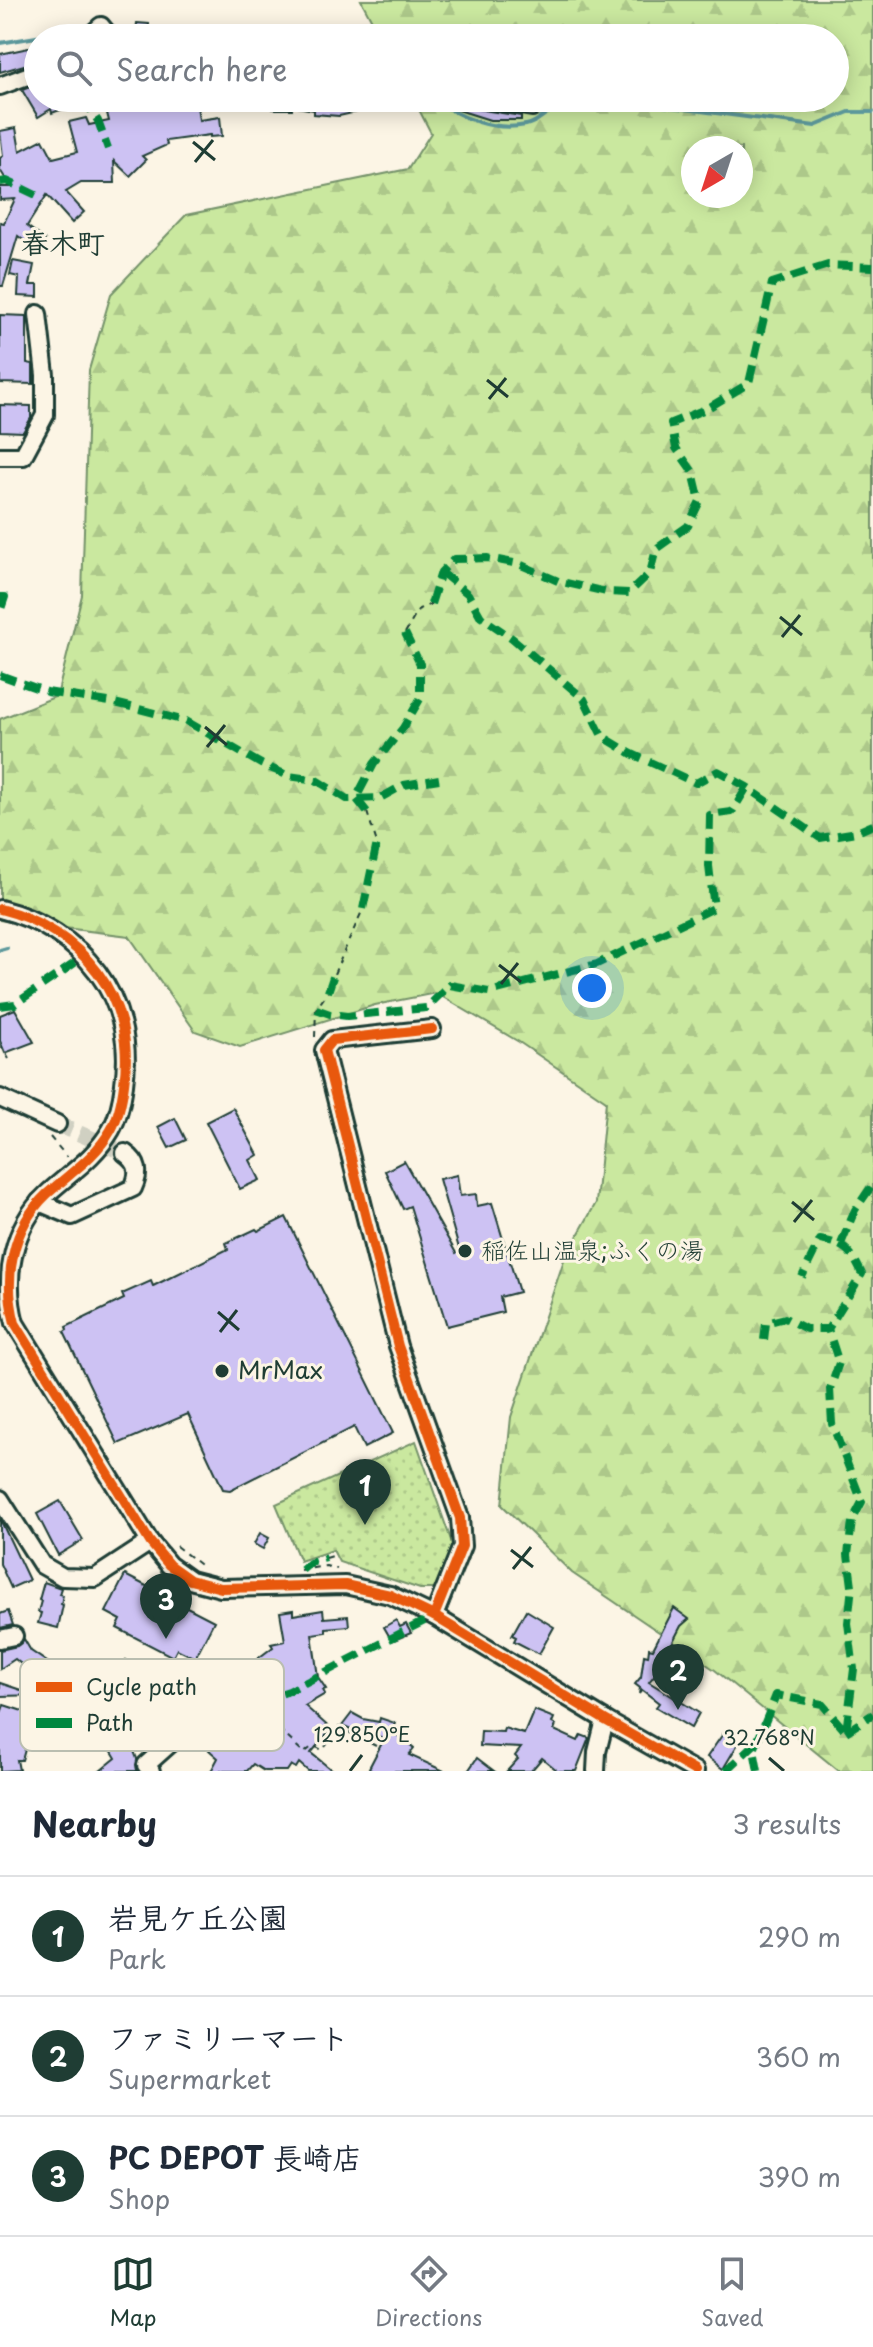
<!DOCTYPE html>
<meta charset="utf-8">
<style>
body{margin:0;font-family:"Playpen Sans","Klee One",sans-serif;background:#f2f2f3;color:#1f2937}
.compass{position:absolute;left:681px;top:136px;width:72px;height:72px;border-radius:50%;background:#fff;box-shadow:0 4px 20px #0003;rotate:219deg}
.you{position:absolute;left:592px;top:988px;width:28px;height:28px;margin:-20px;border:6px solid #fff;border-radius:50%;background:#1a73e8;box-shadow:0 0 0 12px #1a73e833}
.badge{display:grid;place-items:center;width:52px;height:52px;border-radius:50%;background:#1f3d34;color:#fff;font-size:26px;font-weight:700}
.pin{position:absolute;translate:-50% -66px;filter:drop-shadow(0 2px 4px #0008)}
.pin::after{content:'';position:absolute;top:42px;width:28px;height:24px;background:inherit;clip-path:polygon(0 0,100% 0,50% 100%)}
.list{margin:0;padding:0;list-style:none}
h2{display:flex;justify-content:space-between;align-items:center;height:104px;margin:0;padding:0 32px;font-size:34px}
h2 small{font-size:26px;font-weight:400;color:#747a83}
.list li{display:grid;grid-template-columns:52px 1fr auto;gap:24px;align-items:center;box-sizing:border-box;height:120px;padding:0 32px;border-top:2px solid #e0e1e3}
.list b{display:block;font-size:30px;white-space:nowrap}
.list p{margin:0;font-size:26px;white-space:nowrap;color:#747a83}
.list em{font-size:26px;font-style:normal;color:#747a83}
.icon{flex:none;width:44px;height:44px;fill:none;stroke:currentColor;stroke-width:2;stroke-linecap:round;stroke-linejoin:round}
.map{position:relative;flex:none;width:873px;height:1771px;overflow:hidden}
.search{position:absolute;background:#fff;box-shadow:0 4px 20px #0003;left:24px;right:24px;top:24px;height:88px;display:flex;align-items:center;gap:20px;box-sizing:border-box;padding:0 28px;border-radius:44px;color:#747a83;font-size:30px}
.sheet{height:464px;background:#fff}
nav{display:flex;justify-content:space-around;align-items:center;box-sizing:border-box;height:112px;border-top:2px solid #e0e1e3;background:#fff;font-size:22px;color:#747a83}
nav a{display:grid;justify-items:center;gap:4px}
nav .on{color:#1f3d34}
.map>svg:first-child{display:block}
</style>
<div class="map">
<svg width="873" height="1771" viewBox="0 0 873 1771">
<defs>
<pattern id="forest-firs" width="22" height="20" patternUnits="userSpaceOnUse" patternTransform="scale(2)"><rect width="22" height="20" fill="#cae89f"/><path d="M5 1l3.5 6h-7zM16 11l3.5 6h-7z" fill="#adc88a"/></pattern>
<pattern id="park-dots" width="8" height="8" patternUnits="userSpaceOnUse" patternTransform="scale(2)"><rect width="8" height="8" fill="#cae89f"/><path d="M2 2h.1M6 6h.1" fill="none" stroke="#adc88a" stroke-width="1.8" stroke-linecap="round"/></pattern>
</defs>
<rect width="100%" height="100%" fill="#fcf5e5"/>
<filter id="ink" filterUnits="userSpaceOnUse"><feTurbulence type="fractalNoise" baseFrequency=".0125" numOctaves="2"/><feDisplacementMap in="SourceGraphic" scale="16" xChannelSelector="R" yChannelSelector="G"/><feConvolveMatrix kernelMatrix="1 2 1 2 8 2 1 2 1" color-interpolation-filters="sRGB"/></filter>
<g filter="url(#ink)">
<path fill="url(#forest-firs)" stroke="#74926a" stroke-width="2" fill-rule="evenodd" d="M 361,0 L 873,0 L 873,1771 L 839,1771 L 715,1670 L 572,1573 L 502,1505 L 511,1417 L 564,1260 L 596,1203 L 606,1101 L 519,1042 L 436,993 L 375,1005 L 240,1047 L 195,1031 L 129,936 L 0,920 L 0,719 L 57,696 L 82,595 L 89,370 L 111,294 L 186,215 L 408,169 L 431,133 L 413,98 L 835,98 L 835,38 L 381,38 ZM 693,148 L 741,148 L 741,196 L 693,196 Z"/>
<polygon fill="url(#park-dots)" stroke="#74926a" stroke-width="2" points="416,1441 453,1546 436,1589 420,1589 339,1562 333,1550 300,1561 276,1504"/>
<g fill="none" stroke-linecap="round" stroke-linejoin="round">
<g stroke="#5d999c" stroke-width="4">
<polyline points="0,43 73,31 88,26 92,30"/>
<path d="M 432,98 C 458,117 493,132 526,125 C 542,122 543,109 565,108"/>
<polyline points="598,106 647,104 815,126 849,112 873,112"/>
<polyline points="0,950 7,948"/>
</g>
</g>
<g fill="#cdc2f3" stroke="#1f3d34" stroke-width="2">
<polygon points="137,23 149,24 148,38 135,38"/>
<polygon points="38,46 38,61 0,72 0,54"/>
<polygon points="38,84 38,98 90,99 52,113 51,109 38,117 22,90"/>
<polygon points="147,98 196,98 199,120 220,117 222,136 210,137 210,135 166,141 167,145 142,156 146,160 130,176 114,161 115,183 81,183 66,192 84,212 72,223 47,195 27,226 45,240 36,250 18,236 3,286 0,286 0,222 4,223 15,199 0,200 0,187 11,187 0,170 0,158 3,156 0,131 16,128 20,151 43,139 53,158 77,152 69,122 86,118 89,125 109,121 107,113 137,105 136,100"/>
<polygon points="274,98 312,98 339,102 373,98 375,108 339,116 314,114 314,110 292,106 292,109 273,109"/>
<polygon points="455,98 468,100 477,109 521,116 521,120 490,120 452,108"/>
<polygon points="13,261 34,265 30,285 38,285 38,297 18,296 19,277 10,275"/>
<polygon points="0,315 27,316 27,363 33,364 33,384 0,383"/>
<polygon points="0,405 31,406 31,418 23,432 0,431"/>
<polygon points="15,1009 34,1042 5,1053 0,1041 0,1015"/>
<polygon points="233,1108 258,1155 250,1160 260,1180 240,1189 206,1122"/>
<polygon points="175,1118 186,1140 169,1148 158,1127"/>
<polygon points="404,1161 456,1253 460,1252 439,1179 457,1175 460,1196 476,1194 477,1206 492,1203 519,1292 500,1297 503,1312 447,1326 410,1206 403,1209 385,1171"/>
<polygon points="286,1217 393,1433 364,1448 354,1427 230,1490 223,1489 188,1414 118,1444 64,1332 67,1330 66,1327 124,1299 122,1294 151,1281 153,1286 228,1249 226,1243 256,1229 258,1231"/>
<polygon points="60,1501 83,1540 58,1555 37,1514"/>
<polygon points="0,1519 29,1580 11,1588 0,1564"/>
<polygon points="260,1533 269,1538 263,1549 254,1544"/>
<polygon points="125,1575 214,1621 195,1658 177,1649 173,1657 117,1628 121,1620 106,1612"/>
<polygon points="44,1582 61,1588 59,1594 63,1595 61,1604 63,1605 58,1628 38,1623 41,1613 38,1612 41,1601 39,1600"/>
<polygon points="674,1608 689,1619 681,1626 666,1655 665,1662 649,1682 699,1713 691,1728 656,1707 659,1703 642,1690 639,1694 640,1688 635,1684 641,1677 644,1655 648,1656 649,1648 653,1649"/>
<polygon points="293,1610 293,1615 323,1610 324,1618 348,1616 349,1626 326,1628 326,1632 312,1634 318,1677 326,1689 323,1690 325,1694 305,1706 331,1729 311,1753 333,1771 308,1771 299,1763 296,1768 291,1765 287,1771 264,1771 253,1764 247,1771 211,1771 218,1758 209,1750 212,1747 226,1736 238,1747 252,1730 249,1728 255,1722 247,1706 215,1716 201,1727 169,1729 150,1742 141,1729 158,1717 157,1713 140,1696 125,1707 116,1693 130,1683 118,1671 126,1660 144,1673 173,1700 190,1682 197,1688 208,1676 207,1666 234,1663 236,1675 273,1647 271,1644 285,1641 280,1612"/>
<polygon points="526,1610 554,1627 539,1654 514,1641 516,1637 512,1635"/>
<polygon points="8,1611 13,1625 0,1628 0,1614"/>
<polygon points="396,1620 400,1627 406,1624 411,1633 392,1641 384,1627"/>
<polygon points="24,1639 31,1651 47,1662 42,1668 41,1695 0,1696 0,1683 27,1692 27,1669 15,1659 0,1669 0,1650 17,1646"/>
<polygon points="4,1705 35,1715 22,1760 17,1760 19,1770 0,1771 0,1716"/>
<polygon points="534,1710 554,1718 552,1723 556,1725 554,1730 578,1741 581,1735 589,1738 576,1771 558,1771 542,1758 531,1771 507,1771 518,1759 515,1756 521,1748 480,1746 481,1731 503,1732 504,1728 524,1734"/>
<polygon points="352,1713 363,1719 379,1722 380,1718 395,1723 392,1731 414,1749 409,1755 444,1771 374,1771 369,1768 384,1739 363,1732 362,1735 342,1726"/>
<polygon points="80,1721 82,1725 85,1723 90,1734 111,1721 121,1736 129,1738 137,1759 137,1771 100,1771 116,1758 104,1738 80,1747 69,1726"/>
<polygon points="725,1731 738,1739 736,1742 738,1744 723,1769 707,1757"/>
<polygon points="477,1758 494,1771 468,1771"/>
</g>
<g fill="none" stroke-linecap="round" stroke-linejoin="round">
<polyline stroke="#d0d0c2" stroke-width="16" stroke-dasharray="16 8" stroke-linecap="butt" points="57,1124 125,1153"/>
<g stroke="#1f3d34" stroke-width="22">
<g id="minor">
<polyline points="88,38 101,26 111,38"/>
<polyline points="0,86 38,72"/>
<polyline points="479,98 532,107 546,100 596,101"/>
<polyline points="0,456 23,456 45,415 45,375 38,314"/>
<path d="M 0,909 C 81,929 137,998 124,1084 C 122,1100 119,1116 111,1130 C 95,1158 70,1173 47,1194 C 12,1227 3,1278 15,1323 L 150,1542 L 169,1565 L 190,1580 L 221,1588 L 345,1585 L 390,1595 L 434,1616 L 605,1720 L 695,1771"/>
<polyline points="432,1029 332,1040 324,1050 398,1346 460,1518 462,1546 434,1616"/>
<polyline points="0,1098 57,1124"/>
<path d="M 39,1202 L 72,1216 L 133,1188 C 140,1173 139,1163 125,1153"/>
<polyline points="0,1499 42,1565 63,1577 95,1578 150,1542"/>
<polyline points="0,1639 14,1636"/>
<polyline points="151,1771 146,1765 174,1740 205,1738 220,1727"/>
<polyline points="596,1771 597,1752 605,1720"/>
</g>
</g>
<g stroke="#1f3d34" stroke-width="2" stroke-dasharray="6 6" stroke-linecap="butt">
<polyline points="405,633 419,609 431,604"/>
<polyline points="367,812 377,843"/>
<polyline points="334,974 363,909"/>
<polyline points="315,1037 316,1009 328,992"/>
<polyline points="0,1044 9,1059"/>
<polyline points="50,1137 67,1157"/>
<polyline points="176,1546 203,1567"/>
<polyline points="326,1558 336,1555"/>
<polyline points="300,1570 326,1566 337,1569"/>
<polyline points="258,1701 266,1717 304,1753 313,1746 323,1750 339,1727 376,1746"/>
</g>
<use href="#minor" stroke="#fcf5e5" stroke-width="16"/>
<g stroke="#00873e" stroke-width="8" stroke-dasharray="16 8" stroke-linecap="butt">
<polyline points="83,98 98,121 108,149"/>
<polyline points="0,182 7,181 36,195"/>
<polyline points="441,572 468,594 481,617 512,638 584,699 602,736 632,754 696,783 718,771 747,787 820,838 857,832 873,825"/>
<polyline points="0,597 5,597 0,612"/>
<polyline points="431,604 441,572 454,559 487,558 519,564 558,581 606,592 629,593 650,573 656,549 688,526 700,501 693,472 676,448 671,423 708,408 749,383 772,283 828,265 873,267"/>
<polyline points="0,675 47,692 115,703 186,721 261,764 289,776 316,780 347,799 380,798 404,785 439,779"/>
<polyline points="367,812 356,798 374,764 403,728 420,699 420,664 405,633"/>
<polyline points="363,909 377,843"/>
<polyline points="328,992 334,974"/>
<polyline points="0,1006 15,1004 85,956"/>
<polyline points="316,1009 330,1014 347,1016 426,1008 450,985 489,992 597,964 714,908 709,866 710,815 732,812 747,787"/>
<polyline points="841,1244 855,1210 873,1184"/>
<path d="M 764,1340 L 766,1323 L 785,1318 L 806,1329 L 828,1329 L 862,1274 C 851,1251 846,1244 820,1240 L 802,1277"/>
<polyline points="302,1570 310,1563 326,1558"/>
<polyline points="220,1727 242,1707 289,1691 434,1616"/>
<polyline points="846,1732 873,1714"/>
<polyline points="726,1771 758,1741"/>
<polyline points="758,1771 754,1750 776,1695 822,1704 846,1732 854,1669 848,1623 852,1586 848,1555 852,1521 862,1502 832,1424 830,1389 839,1363 828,1329"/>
</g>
<g stroke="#fcf5e5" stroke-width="15">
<g id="cycleway">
<path d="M 0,909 C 81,929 137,998 124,1084 C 122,1100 119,1116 111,1130 C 95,1158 70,1173 47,1194 C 12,1227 3,1278 15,1323 L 150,1542 L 169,1565 L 190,1580 L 221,1588 L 345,1585 L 390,1595 L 434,1616 L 605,1720 L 695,1771"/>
<polyline points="432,1029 332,1040 324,1050 398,1346 460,1518 462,1546 434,1616"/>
</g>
</g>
<use href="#cycleway" stroke="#e8590c" stroke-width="10"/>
</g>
</g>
<path fill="none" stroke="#1f3d34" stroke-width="3" d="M 193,142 L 215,160M 195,162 L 213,140M 487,380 L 508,397M 489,399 L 506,378M 780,617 L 802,635M 782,637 L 800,615M 205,727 L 227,745M 207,747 L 225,725M 499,965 L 521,982M 501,984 L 518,963M 792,1202 L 814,1220M 794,1222 L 812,1200M 218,1312 L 239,1330M 220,1332 L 237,1310M 511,1550 L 533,1567M 513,1569 L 531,1547M 769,1758 L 784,1771M 350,1771 L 362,1755"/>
<g fill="#1f3d34" stroke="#fcf5e5" stroke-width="3">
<circle cx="465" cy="1251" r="8"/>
<circle cx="222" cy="1371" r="8"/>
</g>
<g text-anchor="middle" stroke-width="6" stroke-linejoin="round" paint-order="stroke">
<g font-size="24" fill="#1f3d34" stroke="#fcf5e5" text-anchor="start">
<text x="481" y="1259">稲佐山温泉;ふくの湯</text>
<text x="238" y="1379">MrMax</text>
</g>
<g font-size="28" font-weight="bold" fill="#1f3d34" stroke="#fcf5e5">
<text x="63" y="253">春木町</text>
</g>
</g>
<rect x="20" y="1659" width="264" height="92" rx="12" fill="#fcf5e5" stroke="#babeb0" stroke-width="2"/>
<rect x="36" y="1682" width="36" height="10" fill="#e8590c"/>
<rect x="36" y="1718" width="36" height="10" fill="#00873e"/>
<g font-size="22" fill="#1f3d34">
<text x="86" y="1695">Cycle path</text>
<text x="86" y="1731">Path</text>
</g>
<g font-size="20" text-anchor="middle" fill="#1f3d34" stroke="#fcf5e5" stroke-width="6" stroke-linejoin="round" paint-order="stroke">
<text x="362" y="1742">129.850°E</text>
<text x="769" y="1745">32.768°N</text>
</g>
</svg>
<svg class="compass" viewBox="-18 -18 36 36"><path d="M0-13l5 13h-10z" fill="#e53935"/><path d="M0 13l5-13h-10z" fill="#747a83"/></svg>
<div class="you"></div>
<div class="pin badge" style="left:365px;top:1525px">1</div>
<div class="pin badge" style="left:678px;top:1710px">2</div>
<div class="pin badge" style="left:166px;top:1639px">3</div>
<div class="search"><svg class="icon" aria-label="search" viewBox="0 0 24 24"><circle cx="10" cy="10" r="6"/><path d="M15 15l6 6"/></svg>Search here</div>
</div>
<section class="sheet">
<h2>Nearby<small>3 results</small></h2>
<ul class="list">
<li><span class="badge">1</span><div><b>岩見ケ丘公園</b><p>Park</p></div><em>290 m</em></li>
<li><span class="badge">2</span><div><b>ファミリーマート</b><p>Supermarket</p></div><em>360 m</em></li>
<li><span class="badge">3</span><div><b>PC DEPOT 長崎店</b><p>Shop</p></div><em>390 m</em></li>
</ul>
</section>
<nav>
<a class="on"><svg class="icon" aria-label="map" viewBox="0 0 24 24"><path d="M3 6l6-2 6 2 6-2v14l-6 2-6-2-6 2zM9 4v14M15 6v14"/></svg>Map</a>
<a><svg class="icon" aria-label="directions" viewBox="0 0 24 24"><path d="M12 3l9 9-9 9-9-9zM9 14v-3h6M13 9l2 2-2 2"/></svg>Directions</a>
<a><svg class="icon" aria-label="saved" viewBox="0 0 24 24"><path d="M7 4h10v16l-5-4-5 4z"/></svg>Saved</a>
</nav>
